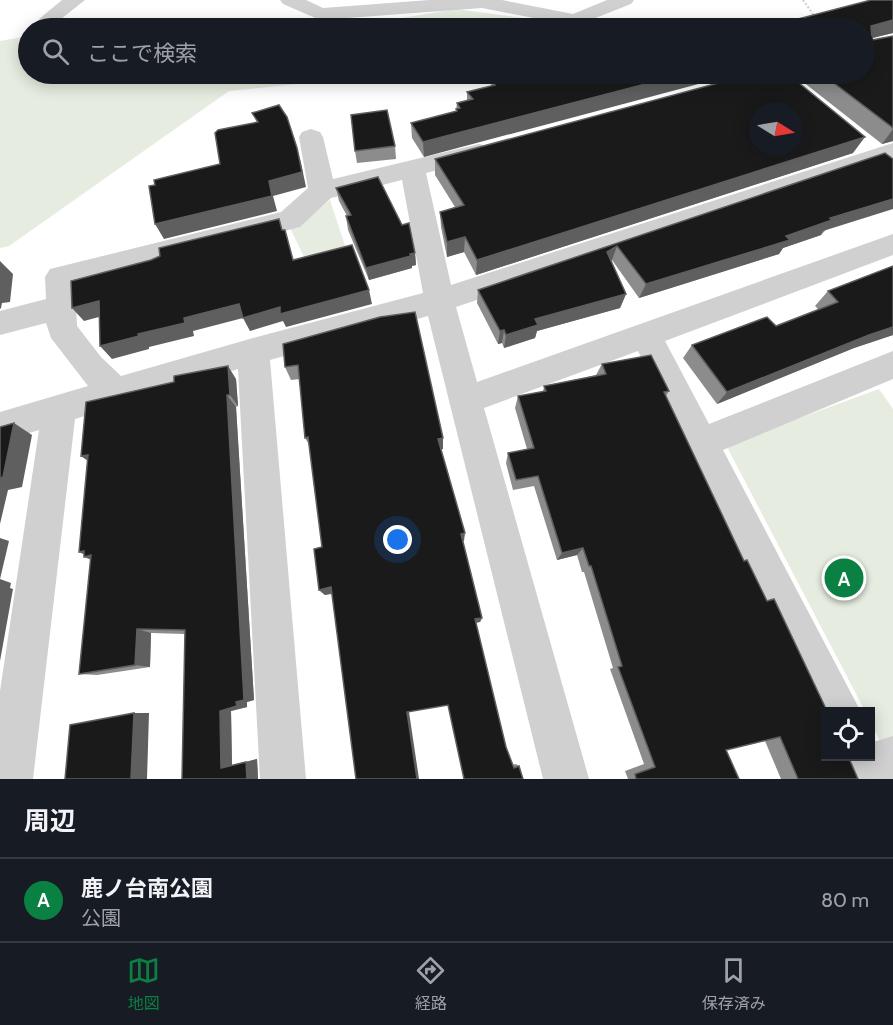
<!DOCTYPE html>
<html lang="ja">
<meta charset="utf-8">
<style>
body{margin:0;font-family:Cabin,"Noto Sans JP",sans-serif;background:#20242c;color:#f1f3f6}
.controls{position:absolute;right:18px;bottom:18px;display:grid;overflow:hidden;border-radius:0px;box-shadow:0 3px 15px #0003}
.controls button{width:54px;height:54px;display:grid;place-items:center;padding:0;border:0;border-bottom:2px solid #363941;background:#171b24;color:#f1f3f6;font:30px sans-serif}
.compass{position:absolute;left:749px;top:102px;width:54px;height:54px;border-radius:50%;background:#171b24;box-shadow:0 3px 15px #0003;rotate:101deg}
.you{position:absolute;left:398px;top:540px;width:21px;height:21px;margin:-15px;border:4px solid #fff;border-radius:50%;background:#1a73e8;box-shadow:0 0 0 9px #1a73e833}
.badge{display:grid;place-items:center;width:39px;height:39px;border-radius:50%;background:#0b8043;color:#fff;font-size:20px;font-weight:700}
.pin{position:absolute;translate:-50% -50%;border:3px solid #fff;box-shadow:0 2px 6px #0006}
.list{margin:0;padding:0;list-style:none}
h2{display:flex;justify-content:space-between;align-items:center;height:78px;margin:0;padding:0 24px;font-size:26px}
h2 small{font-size:20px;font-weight:400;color:#9ea1a6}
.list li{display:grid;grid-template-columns:39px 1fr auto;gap:18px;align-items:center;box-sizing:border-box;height:84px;padding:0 24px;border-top:2px solid #363941}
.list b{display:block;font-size:22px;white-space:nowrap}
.list p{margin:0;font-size:20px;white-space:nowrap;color:#9ea1a6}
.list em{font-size:20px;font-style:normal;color:#9ea1a6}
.icon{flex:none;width:33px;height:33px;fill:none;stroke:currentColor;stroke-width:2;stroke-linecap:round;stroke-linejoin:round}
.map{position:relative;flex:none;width:893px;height:779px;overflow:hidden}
.search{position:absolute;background:#171b24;box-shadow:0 3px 15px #0003;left:18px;right:18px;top:18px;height:66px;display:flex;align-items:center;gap:15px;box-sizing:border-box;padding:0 21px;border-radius:33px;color:#9ea1a6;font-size:22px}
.sheet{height:162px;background:#171b24}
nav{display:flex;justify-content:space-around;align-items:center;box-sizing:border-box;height:84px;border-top:2px solid #363941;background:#171b24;font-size:16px;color:#9ea1a6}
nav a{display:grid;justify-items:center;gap:3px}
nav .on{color:#0b8043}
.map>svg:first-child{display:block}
</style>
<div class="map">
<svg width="893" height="779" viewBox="0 0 893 779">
<rect width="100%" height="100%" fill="#fff"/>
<g fill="#e6ecdf">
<polygon points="456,9 567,24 552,28 342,28"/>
<polygon points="28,36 28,74 395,74 229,91 9,246 0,248 0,41"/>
<polygon points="330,200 348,255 308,265 290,228 304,222"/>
<polygon points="879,389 893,409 893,741 882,745 871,723 870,712 865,711 726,445"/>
</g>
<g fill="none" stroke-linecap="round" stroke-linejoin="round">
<polyline stroke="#cdcdcd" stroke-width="2" stroke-dasharray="2 2" stroke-linecap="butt" points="803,0 815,17"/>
<g fill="#d0d0d0" fill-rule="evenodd">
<polygon points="62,0 85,0 56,23 42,23 39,19"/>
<polygon points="280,0 306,0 323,8 429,0 502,0 573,14 607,0 634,0 631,4 575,26 482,8 320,20 283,4"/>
<path d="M 311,129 L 320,132 L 323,137 L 333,179 L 479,144 L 488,146 L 491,152 L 488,158 L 426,173 L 451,285 L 893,143 L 893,160 L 456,307 L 477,382 L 893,234 L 893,255 L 665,341 L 709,424 L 893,351 L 893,379 L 723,450 L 861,712 L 826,712 L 826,728 L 823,728 L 638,351 L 484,408 L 589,779 L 543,779 L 428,316 L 270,360 L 306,779 L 260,779 L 238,369 L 75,419 L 33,779 L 0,779 L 0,691 L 39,430 L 0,442 L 0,412 L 88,386 L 51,338 L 46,323 L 0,335 L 0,311 L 46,299 L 45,277 L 50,269 L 281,212 L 308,188 L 299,137 L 302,132 ZM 402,180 L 423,293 L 253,338 L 121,376 L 101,357 L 77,326 L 75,284 L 300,227 L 331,198 Z"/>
<polygon points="893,736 893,779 849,779 844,767 848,756 870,756 870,743"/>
</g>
</g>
<g fill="#8c8c8c">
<polygon points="893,0 893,33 872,38 872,40 893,36 893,141 882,144 793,74 864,74 779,24"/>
<polygon points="518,74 424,157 412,138 411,123 456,111 457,103 467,101 467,92 491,86 492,80"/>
<polygon points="395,146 396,159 357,163 355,151"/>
<polygon points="853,153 476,275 464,252 447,257 441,227 440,212 455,207 435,175 435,159"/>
<polygon points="893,159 821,235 783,248 779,254 639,298 612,260 611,261 626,294 620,308 537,331 535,338 504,348 502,343 498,344 477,303 478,290"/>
<polygon points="336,188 415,253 416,265 412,266 412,268 369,280 348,230 346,216 347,216 339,201"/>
<polygon points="893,266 893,335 854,348 717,404 683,358 692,345 776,326 819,310 815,306 828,291"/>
<polygon points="283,344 443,449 441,449 464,541 463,541 482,618 480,622 475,623 506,747 512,765 516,764 519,766 523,779 448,705 332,594 325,595 319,590 322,547 310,446 305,438 300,379 291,380 285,367"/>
<polygon points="602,364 669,391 666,396 744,561 767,601 858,779 781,779 765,741 726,750 739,779 628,779 625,771 644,764 610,669 613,668 584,572 582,572 577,555 557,560 534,486 513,490 506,463 508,453 527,449 515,408 518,396 543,392 544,386 596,375"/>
<polygon points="236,379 238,406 236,407 254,700 247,702 247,707 231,711 232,765 257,759 258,779 182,779 185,634 151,633 150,667 97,675 79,674 91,559 84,554 79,552 88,461 81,456"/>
</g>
<g fill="#5f5f5f">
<polygon points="893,20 893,33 864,40 871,26"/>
<polygon points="684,74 736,74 424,157 423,142"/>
<polygon points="893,129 893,141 882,144"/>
<polygon points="865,137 853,153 476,275 477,260"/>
<polygon points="297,148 301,163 306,187 273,196 277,211 164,239 155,224 269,181"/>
<polygon points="893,199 893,209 823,231 821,235 783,248 779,254 639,298 646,284 786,236 830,218"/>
<polygon points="465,237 464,252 447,257 447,242"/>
<polygon points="617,246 612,260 602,266 607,252"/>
<polygon points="415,253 416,265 412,266 412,268 369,280 366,268"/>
<polygon points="0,261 13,274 10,302 2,303 1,308 0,309"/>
<polygon points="369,290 372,304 286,327 283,321 250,331 243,318 193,331 194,336 149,347 149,349 112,359 100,346 184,318 239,304 280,307"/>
<polygon points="626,294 620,308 537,331 535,338 504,348 506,335 535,319"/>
<polygon points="99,301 110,314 84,321 72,308"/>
<polygon points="893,327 893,335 854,348 717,404 727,392 869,335"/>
<polygon points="504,330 502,343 498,344 500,331"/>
<polygon points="228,366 236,379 238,406 230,395"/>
<polygon points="227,395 236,407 254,700 247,702 247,707 231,711 232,765 221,768 220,711"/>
<polygon points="14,423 32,435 22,487 8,490 0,524 0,478"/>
<polygon points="443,438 443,449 439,450 438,439"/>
<polygon points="88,455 96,466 81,456"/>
<polygon points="465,533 464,541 460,542 461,534"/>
<polygon points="0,538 9,541 0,579"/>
<polygon points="583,548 577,555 557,560 562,553"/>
<polygon points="84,551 100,558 100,563 84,557 88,556 79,552"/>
<polygon points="0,579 11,583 10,588 13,589 0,661"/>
<polygon points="331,587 337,592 325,595 319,590"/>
<polygon points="482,618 480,622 473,623 475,619"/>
<polygon points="137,629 151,633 150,667 135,665"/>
<polygon points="407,712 409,712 419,779 417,779"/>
<polygon points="134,713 149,713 147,779 131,779"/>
<polygon points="257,759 258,779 247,779 246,762"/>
</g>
<g fill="#1a1a1a" stroke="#5f5f5f" stroke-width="1.5" fill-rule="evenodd">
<polygon points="871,0 893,0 893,20 871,26 872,40 893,36 893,128 822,74 864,74 864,28 745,28 776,21 779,24"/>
<polygon points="518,74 595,74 601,79 621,74 684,74 423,142 411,123 457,111 456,109 460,108 457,103 473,99 467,92 495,85 492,80"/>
<path d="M 752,74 L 788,74 L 865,137 L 477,260 L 465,237 L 447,242 L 440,212 L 464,205 L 435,159 ZM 758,111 L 794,111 L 794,147 L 758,147 Z"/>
<polygon points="279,105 287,117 297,148 302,172 269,181 272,196 155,224 149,186 155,185 154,180 220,164 215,133 218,130 258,122 252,113"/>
<polygon points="387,110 395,146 355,151 351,115"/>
<polygon points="885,153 893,159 893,199 830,218 832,220 786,236 790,240 646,284 617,246 607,252 626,294 535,319 538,325 506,335 504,330 500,331 478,290"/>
<polygon points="378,177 402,225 409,223 415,253 410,254 411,256 366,268 346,216 351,215 336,188"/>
<polygon points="279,219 282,230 285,230 293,260 352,245 369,290 280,314 280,307 243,318 239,304 184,318 185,323 138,334 139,336 100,346 99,301 72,308 71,281 151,260 160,256 159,248"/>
<polygon points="893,266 893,327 869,335 727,392 692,345 767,317 776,326 838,302 828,291"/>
<polygon points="415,312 443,438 438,439 465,533 461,534 482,618 475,619 506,747 514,768 519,766 523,779 464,779 448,705 407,712 417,779 356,779 331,587 319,590 314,549 322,547 308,437 305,438 298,365 285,367 283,344 380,317"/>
<polygon points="651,355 669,391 664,392 744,561 747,560 767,601 774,599 827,711 825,711 825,756 848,756 858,779 798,779 780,737 726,750 739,779 636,779 635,774 655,767 618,667 622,666 591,566 589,566 583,548 562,553 538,476 516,480 508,453 534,448 518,396 546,391 544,386 606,374 602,364"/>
<polygon points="228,366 230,395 227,395 244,700 236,702 237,706 220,711 221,768 246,762 247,779 182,779 185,630 137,629 135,665 79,674 91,555 84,557 84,551 79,552 88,455 81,456 86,402 174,382 174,376"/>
<polygon points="14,423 3,477 0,478 0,427"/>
<polygon points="134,713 131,779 65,779 70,725"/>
</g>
</svg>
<div class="controls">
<button><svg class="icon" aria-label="locate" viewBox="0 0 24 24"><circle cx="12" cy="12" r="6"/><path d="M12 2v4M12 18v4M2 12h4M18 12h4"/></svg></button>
</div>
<svg class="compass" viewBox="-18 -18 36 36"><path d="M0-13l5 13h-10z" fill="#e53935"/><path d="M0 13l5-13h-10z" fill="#9ea1a6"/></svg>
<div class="you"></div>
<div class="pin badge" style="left:844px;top:578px">A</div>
<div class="search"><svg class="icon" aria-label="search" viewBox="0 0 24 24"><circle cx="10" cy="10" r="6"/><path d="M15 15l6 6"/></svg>ここで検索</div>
</div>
<section class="sheet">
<h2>周辺<small></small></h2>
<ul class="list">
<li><span class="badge">A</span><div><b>鹿ノ台南公園</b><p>公園</p></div><em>80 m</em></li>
</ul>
</section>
<nav>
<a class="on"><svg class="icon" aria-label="map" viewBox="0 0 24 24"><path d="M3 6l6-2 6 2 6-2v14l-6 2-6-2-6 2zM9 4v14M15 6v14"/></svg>地図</a>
<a><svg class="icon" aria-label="directions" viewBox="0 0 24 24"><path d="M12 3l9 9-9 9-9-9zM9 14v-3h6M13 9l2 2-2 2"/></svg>経路</a>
<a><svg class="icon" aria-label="saved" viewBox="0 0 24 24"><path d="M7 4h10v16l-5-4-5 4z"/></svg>保存済み</a>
</nav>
